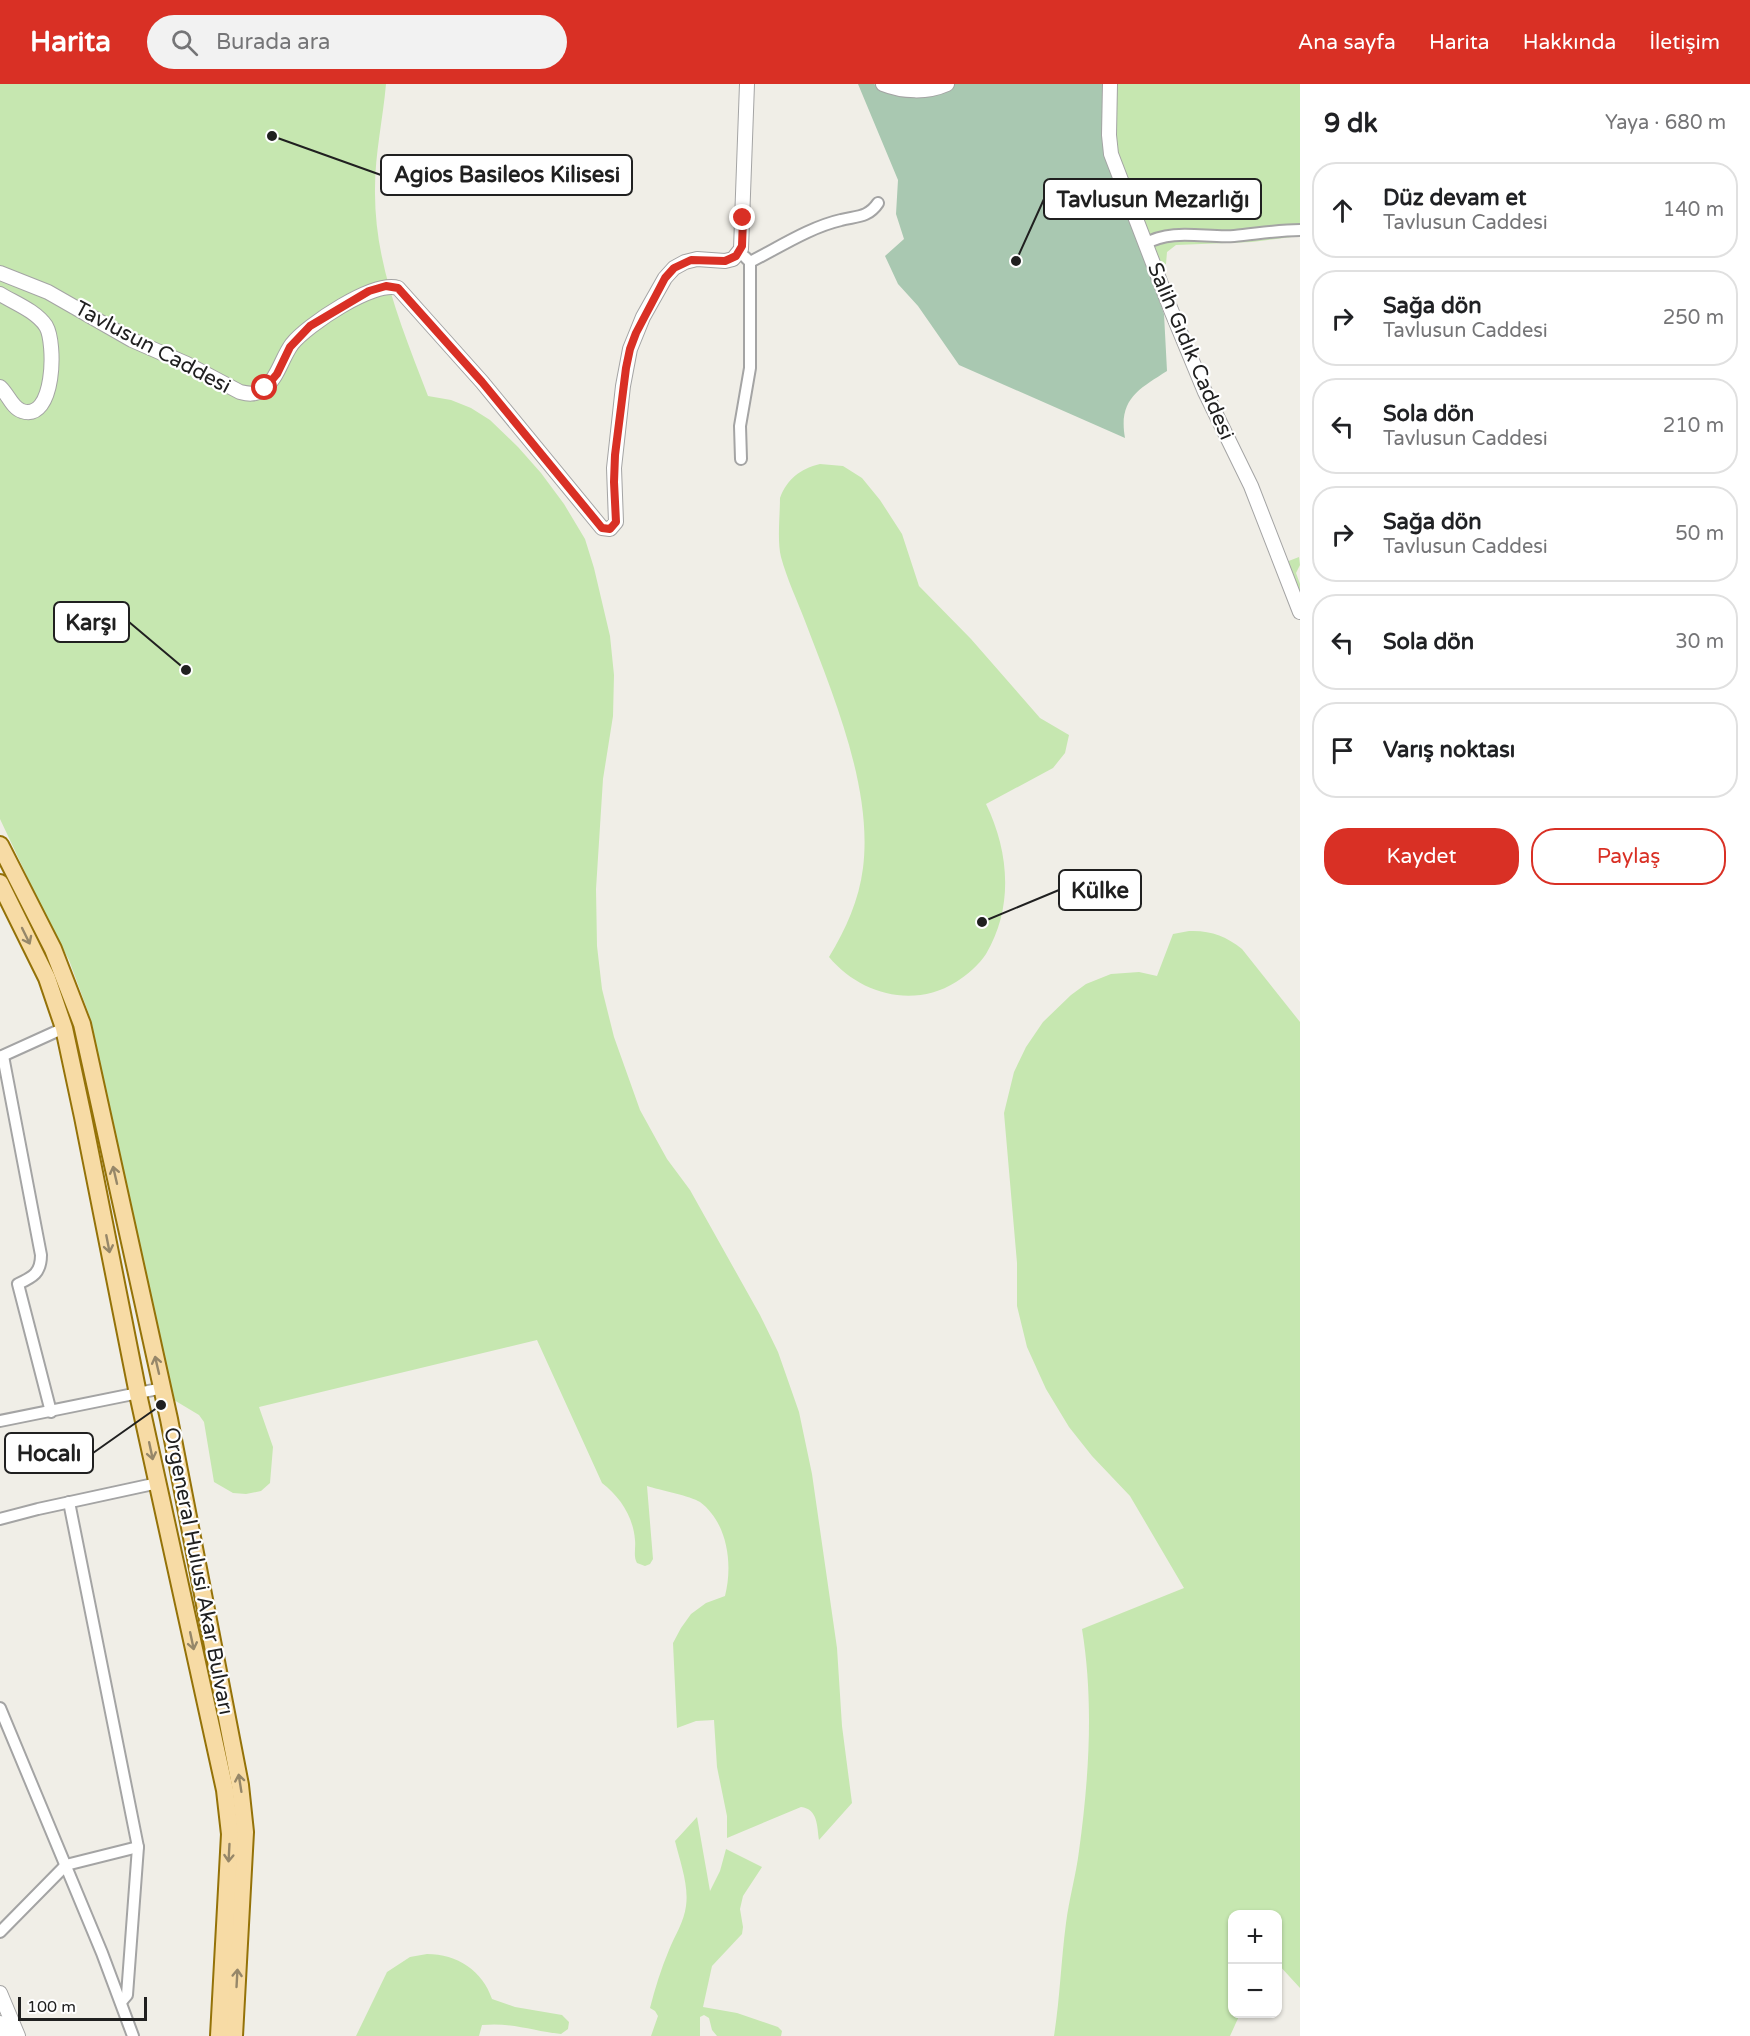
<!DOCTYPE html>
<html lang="tr">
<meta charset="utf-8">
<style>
body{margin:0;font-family:"Varela Round",sans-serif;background:#f2f2f2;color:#202124}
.controls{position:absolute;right:18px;bottom:18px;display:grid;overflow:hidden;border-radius:12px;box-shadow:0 2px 4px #0004}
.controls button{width:54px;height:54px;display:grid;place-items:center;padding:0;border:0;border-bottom:2px solid #e0e0e0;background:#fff;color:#202124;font:30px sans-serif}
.scale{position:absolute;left:18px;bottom:15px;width:129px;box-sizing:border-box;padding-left:6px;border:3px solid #202020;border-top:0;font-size:16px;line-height:21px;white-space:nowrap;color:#202020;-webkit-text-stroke:4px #fff;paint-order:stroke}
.stop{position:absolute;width:18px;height:18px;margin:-14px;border:4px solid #d93025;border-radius:50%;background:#fff}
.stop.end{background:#d93025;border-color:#fff;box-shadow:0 2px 6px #0008}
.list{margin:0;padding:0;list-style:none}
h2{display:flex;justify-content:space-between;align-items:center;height:78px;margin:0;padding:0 24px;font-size:26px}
h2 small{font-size:20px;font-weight:400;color:#757577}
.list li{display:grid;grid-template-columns:39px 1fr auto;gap:18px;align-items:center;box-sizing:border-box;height:96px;margin:0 12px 12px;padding:0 12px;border:2px solid #e0e0e0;border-radius:24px}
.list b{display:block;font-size:22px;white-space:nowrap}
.list p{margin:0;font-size:20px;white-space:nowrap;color:#757577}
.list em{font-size:20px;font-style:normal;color:#757577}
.actions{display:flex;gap:12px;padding:18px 24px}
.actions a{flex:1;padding:14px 0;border:2px solid #d93025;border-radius:24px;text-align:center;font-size:21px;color:#d93025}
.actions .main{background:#d93025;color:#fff}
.icon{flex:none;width:33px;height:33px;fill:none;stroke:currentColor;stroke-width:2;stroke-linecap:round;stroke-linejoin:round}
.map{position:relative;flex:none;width:1300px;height:1952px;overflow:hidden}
header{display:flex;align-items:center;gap:36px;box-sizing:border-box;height:84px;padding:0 30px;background:#d93025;color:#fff}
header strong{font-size:28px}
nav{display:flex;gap:33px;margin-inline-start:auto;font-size:21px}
.search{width:420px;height:54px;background:#f2f2f2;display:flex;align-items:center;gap:15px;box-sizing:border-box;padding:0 21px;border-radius:33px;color:#757577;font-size:22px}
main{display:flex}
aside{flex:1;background:#fff}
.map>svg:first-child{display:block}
</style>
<header>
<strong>Harita</strong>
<div class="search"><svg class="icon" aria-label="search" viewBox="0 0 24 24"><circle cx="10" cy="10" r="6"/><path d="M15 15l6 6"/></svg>Burada ara</div>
<nav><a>Ana sayfa</a><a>Harita</a><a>Hakkında</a><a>İletişim</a></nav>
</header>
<main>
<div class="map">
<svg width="1300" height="1952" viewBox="0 0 1300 1952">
<rect width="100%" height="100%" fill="#f0eee7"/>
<g fill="#c6e7b0">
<path d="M 0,0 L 386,0 C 383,35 375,69 375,105 C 374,178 402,244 428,312 L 451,316 L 471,324 L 490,336 L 518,363 L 541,389 L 564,420 L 585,455 L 594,484 L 610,552 L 614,591 L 613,632 L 603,695 L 596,805 L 597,862 L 602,905 L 614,953 L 640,1026 L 667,1075 L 690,1106 L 760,1231 L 778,1268 L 799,1328 L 812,1390 L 837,1564 L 842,1642 L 852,1719 L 819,1756 C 817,1742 818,1725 801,1723 L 727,1754 L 727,1732 L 717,1683 L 714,1636 L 696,1637 L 677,1644 L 673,1559 L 681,1544 L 691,1530 L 706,1519 L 725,1512 C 733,1481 728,1439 700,1418 C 691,1412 659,1406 647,1402 L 653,1475 L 650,1480 L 645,1482 L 637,1479 C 633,1472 636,1464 635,1456 C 633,1432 620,1413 602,1399 L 537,1256 L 259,1323 L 273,1363 L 270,1399 L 261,1407 L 246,1410 L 233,1409 L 214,1398 L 204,1338 L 199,1331 L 169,1313 L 90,933 L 69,876 L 50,841 L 0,735 Z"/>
<polygon points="1105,0 1300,0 1300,152 1252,158 1176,161 1167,168 1166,180 1149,188 1102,45"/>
<path d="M 820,380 L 843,382 L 862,394 L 880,416 L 902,450 L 919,502 L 971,555 L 1040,634 L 1069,651 L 1065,669 L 1053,684 L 986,720 C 1009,767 1014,823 986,870 C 979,881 967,891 956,898 C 913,925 860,910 829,873 C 846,845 859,816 863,784 C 873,704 833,611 805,537 C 797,516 787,495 781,473 C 777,457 780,431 780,414 C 787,395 800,385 820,380 Z"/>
<polygon points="1299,473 1300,481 1296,489 1300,500 1300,518 1286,478"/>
<path d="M 1189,847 C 1210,846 1226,852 1242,865 L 1300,938 L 1300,1904 L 1278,1880 L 1278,1830 L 1232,1830 L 1232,1930 L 1240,1930 L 1230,1952 L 1054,1952 C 1060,1914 1061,1877 1066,1839 C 1069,1815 1076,1791 1079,1767 C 1089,1694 1094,1618 1082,1545 L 1184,1504 L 1130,1412 L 1092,1372 L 1069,1343 L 1046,1305 L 1027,1263 L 1017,1222 L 1017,1179 L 1004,1029 L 1014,988 L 1026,963 L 1043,938 L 1071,911 L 1086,900 L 1111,890 L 1139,888 L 1157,892 L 1173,850 Z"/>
<path d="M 697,1733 L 710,1807 L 720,1787 L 726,1765 L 762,1783 L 743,1812 L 740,1825 L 743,1843 L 742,1850 L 712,1882 L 703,1923 L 737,1929 L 778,1943 L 782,1947 L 781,1952 L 717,1952 L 712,1946 L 709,1934 L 704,1931 L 700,1933 L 700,1952 L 651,1952 L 658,1932 L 655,1927 L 650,1924 C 655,1904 661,1885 669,1866 C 675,1851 684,1838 686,1822 C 689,1801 680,1778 675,1757 Z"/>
<path d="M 427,1870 C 457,1870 483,1887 492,1915 L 515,1923 L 562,1931 L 569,1938 L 568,1945 L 561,1950 C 533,1947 512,1938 482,1941 L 479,1952 L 356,1952 L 387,1888 L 410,1873 Z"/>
</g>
<path fill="#a9c8b1" d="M 858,0 L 874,0 L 893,11 L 911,13 L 945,7 L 954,0 L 1105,0 L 1102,45 L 1132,140 L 1164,230 L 1167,287 C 1139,305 1118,315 1125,354 L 959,281 L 918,222 L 898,200 L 885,172 L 904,155 L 896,130 L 898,96 Z"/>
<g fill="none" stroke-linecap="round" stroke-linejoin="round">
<g stroke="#a4a4a4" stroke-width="14">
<g id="minor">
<path d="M 1145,160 C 1171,144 1205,154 1234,152 C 1256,150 1278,146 1300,146"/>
<path d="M 745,173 L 750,178 C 778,164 810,143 841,136 C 856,132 868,134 878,119"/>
<polyline points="741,375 740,342 750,284 750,178"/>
<path d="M 3,972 L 41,1171 C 41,1189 33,1193 18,1200 L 51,1328"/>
<polyline points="0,973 64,944"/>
<polyline points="0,1337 163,1304"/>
<polyline points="69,1418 138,1763 127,1911 121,1918"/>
<polyline points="0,1435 38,1425 158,1399"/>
<polyline points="0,1624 102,1869 133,1952"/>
<polyline points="0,1848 66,1781 138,1763"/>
</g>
</g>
<g stroke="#a4a4a4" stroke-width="16">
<g id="tertiary">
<path d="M 883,0 C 903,8 927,9 947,0"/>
<polyline points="1110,0 1109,51 1111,70 1171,226 1205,308 1251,402 1300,528"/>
<path d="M 0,189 L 48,208 L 132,256 L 187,280 L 240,308 C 248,310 255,311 262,306 C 278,295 281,275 292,260 C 307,241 374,196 398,204 L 482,298 L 602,444 L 610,445 L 616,438 L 614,384 L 623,302 L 630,265 L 643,233 L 665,194 L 674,184 L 685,178 L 697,175 L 725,177 L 733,175 L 741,165 L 747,0"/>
<path d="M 0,210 C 15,219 36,227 46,242 C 56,259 55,338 22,327 C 12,324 8,310 0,303"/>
<polyline points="0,1909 18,1952"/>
<polyline points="0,1939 5,1952"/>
</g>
</g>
<g stroke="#947208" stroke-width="20">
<g id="primary">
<polyline points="0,761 53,865 82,940 169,1335 240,1701 245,1748 234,1952"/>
<polyline points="0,799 47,894 64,944 83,1033 138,1310 225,1706 230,1750 219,1952"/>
</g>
</g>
<use href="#minor" stroke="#fff" stroke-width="10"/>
<use href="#tertiary" stroke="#fff" stroke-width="14"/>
<use href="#primary" stroke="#f7dba5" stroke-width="16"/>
</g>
<defs><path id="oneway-shaft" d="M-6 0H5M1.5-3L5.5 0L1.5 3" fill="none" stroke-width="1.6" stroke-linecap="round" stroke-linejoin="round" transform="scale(1.5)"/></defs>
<g stroke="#968769">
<use href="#oneway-shaft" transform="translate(26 852) rotate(64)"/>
<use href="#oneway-shaft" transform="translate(115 1091) rotate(-103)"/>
<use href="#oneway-shaft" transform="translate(108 1160) rotate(79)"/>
<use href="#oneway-shaft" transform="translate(157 1281) rotate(-103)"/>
<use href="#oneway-shaft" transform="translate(151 1367) rotate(78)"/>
<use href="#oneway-shaft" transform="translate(192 1557) rotate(78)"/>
<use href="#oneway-shaft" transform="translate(240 1699) rotate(-99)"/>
<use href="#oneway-shaft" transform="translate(229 1769) rotate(93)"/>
<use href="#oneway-shaft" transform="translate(237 1894) rotate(-87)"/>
</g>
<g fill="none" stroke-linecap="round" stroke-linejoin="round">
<polyline stroke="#d93025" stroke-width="8" points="265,304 277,290 290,263 310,242 369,207 386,202 398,204 482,298 602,444 610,445 616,438 614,398 615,371 626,284 630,265 636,249 665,194 674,184 691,176 725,177 736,172 742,162 743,134"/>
</g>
<g text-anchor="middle" stroke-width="4.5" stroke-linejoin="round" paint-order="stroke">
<g font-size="21" fill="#202020" stroke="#fff">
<text transform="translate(153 263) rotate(28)" y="7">Tavlusun Caddesi</text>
<text transform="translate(1191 267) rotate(67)" y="7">Salih Gıdık Caddesi</text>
<text transform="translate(199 1487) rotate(79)" y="7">Orgeneral Hulusi Akar Bulvarı</text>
</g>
</g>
<path fill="none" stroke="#202020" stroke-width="2" d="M272 52L381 91M1016 177L1044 115M186 586L129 538M982 838L1059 806M161 1321L93 1369"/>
<g fill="#202020" stroke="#fff" stroke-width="2">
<circle cx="272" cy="52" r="6"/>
<circle cx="1016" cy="177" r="6"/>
<circle cx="186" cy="586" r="6"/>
<circle cx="982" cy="838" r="6"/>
<circle cx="161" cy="1321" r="6"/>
</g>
<g fill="#fff" stroke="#202020" stroke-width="2">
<rect x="381" y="71" width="251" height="40" rx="6"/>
<rect x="1044" y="95" width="217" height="40" rx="6"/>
<rect x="54" y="518" width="75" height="40" rx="6"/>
<rect x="1059" y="786" width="82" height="40" rx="6"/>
<rect x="5" y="1349" width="88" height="40" rx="6"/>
</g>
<g font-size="22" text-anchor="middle" font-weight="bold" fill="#202020">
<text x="507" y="98">Agios Basileos Kilisesi</text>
<text x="1153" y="123">Tavlusun Mezarlığı</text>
<text x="91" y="546">Karşı</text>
<text x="1100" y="814">Külke</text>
<text x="49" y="1377">Hocalı</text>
</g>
</svg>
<div class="controls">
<button>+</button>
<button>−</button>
</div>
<div class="scale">100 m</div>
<div class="stop" style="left:265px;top:304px"></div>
<div class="stop end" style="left:743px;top:134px"></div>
</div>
<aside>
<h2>9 dk<small>Yaya · 680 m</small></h2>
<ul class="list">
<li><svg class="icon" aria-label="ahead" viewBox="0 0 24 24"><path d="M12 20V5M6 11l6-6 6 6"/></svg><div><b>Düz devam et</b><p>Tavlusun Caddesi</p></div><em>140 m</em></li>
<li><svg class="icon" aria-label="right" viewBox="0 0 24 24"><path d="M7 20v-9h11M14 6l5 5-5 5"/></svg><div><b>Sağa dön</b><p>Tavlusun Caddesi</p></div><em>250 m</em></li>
<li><svg class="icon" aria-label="left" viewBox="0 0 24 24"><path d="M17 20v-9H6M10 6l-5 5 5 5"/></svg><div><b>Sola dön</b><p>Tavlusun Caddesi</p></div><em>210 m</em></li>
<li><svg class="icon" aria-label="right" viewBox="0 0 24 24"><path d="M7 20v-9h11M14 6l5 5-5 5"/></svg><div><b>Sağa dön</b><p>Tavlusun Caddesi</p></div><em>50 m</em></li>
<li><svg class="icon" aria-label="left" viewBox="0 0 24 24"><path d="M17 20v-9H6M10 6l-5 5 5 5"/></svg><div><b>Sola dön</b></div><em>30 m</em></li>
<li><svg class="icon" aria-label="arrive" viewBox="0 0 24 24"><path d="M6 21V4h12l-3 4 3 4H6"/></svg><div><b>Varış noktası</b></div></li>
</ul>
<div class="actions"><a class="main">Kaydet</a><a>Paylaş</a></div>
</aside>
</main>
